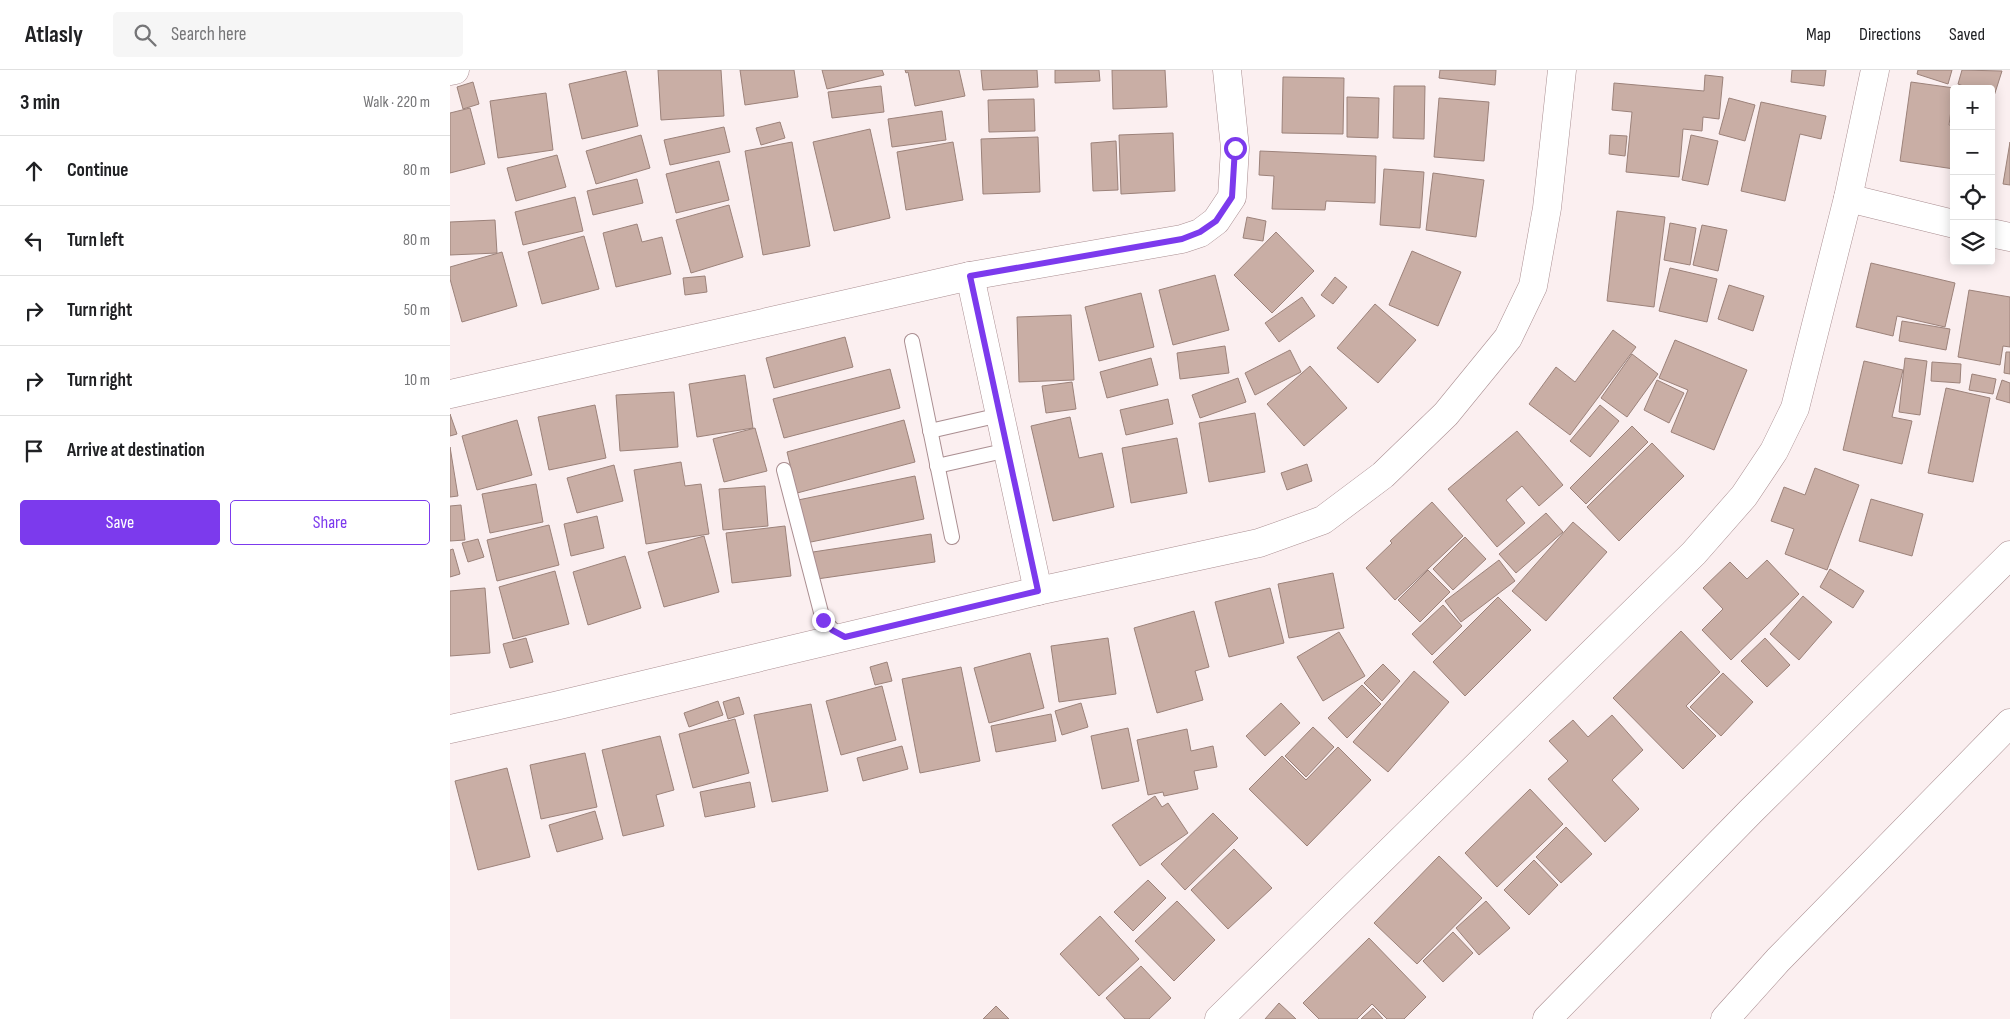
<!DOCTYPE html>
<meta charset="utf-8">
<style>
body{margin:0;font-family:"Sofia Sans Condensed",sans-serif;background:#f6f6f6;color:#202124}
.controls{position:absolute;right:15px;top:15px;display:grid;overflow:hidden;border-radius:5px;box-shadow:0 2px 12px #0003}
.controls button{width:45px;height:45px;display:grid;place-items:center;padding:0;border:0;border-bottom:1px solid #e0e0e0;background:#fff;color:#202124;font:25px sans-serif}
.stop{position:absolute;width:15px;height:15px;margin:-11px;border:4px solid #7c3aed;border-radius:50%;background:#fff}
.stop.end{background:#7c3aed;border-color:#fff;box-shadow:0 1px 5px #0008}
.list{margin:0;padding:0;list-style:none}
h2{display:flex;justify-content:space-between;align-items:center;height:65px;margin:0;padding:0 20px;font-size:21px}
h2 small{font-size:16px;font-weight:400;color:#757577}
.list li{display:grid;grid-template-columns:32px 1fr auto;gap:15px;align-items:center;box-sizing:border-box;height:70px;padding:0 20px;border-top:1px solid #e0e0e0}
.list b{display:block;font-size:19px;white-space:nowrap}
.list em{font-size:16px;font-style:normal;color:#757577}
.actions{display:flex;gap:10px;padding:15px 20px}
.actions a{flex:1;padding:11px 0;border:1px solid #7c3aed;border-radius:5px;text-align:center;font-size:18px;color:#7c3aed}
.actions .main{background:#7c3aed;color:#fff}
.icon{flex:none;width:28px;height:28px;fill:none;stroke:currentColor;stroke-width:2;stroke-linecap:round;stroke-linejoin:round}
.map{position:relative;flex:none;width:1560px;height:949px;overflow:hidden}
header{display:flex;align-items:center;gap:30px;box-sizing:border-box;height:70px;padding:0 25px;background:#fff;border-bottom:1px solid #e0e0e0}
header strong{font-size:24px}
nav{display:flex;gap:28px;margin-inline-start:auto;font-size:18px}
.search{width:350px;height:45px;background:#f6f6f6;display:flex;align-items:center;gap:12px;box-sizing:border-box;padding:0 18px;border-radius:5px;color:#757577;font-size:19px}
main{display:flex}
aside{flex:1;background:#fff}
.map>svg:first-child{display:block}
</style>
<header>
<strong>Atlasly</strong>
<div class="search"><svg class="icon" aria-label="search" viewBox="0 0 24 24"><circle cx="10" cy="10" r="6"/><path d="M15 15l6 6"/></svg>Search here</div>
<nav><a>Map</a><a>Directions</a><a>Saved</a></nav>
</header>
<main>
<aside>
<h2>3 min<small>Walk · 220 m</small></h2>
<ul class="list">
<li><svg class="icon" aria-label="ahead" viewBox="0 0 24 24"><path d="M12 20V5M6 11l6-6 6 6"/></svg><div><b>Continue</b></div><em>80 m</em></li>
<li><svg class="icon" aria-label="left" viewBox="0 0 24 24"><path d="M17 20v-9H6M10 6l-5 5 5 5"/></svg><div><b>Turn left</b></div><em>80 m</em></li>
<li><svg class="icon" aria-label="right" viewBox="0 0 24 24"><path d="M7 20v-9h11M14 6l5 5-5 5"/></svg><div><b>Turn right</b></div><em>50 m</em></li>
<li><svg class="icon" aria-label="right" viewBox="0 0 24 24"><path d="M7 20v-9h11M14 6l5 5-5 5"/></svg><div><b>Turn right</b></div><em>10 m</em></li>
<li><svg class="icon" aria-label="arrive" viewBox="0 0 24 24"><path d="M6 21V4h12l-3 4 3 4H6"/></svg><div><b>Arrive at destination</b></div></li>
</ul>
<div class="actions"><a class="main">Save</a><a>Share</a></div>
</aside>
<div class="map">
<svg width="1560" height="949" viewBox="0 0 1560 949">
<rect width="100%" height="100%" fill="#fbeff0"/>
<g fill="#c9aea5" stroke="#9c827a">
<polygon points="208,0 271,0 274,46 211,50"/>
<polygon points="290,0 344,0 348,27 295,35"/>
<polygon points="372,0 432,0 434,5 377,19"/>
<polygon points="455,0 509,0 515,26 465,36 458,2 456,3"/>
<polygon points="531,0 587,0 588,17 533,20"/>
<polygon points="605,0 649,0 650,11 605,13"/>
<polygon points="662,0 715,0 717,37 663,39"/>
<polygon points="990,0 1046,0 1045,15 989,8"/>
<polygon points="1342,0 1376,0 1374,16 1341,12"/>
<polygon points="1468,0 1502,0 1498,14 1467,4"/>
<polygon points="1512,0 1552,1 1544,26 1541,25 1541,19 1521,19 1508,14"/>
<polygon points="176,1 188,56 132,69 119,14"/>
<polygon points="1255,5 1273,7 1269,49 1253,47 1252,61 1233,59 1229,107 1176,102 1182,42 1162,40 1164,13 1254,21"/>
<polygon points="833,7 894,8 893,64 832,63"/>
<polygon points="23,12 29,34 13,39 7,17"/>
<polygon points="1461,12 1504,18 1499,55 1504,56 1504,99 1450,91"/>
<polygon points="431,16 434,42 382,48 378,22"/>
<polygon points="944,16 975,16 974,69 943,68"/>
<polygon points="96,23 103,80 48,88 40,31"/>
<polygon points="897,27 929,28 928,68 897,67"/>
<polygon points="989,28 1039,32 1034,91 984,87"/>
<polygon points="1279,28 1305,35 1295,71 1269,64"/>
<polygon points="584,29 585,61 539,62 538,30"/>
<polygon points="1311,32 1376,46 1371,69 1350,64 1335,131 1291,121"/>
<polygon points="20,38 35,94 0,103 0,43"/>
<polygon points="492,41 496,70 442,77 438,49"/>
<polygon points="330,52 335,68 311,75 306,58"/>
<polygon points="274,57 280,82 220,95 214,70"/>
<polygon points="420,59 440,148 384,161 363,72"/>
<polygon points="723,63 725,121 671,124 669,65"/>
<polygon points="191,65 200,98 146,114 136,81"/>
<polygon points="1160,65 1177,66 1175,86 1159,84"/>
<polygon points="1241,65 1268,71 1258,115 1232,110"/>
<polygon points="588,67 590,122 533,124 531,69"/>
<polygon points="666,71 668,120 643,121 641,73"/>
<polygon points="342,72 360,176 313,185 295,81"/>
<polygon points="503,72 513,130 456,140 447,82"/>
<polygon points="1560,72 1560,115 1553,114"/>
<polygon points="810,81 926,86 925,133 876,131 875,140 822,139 824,106 809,105"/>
<polygon points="107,85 116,117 66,131 57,98"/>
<polygon points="269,91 279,130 226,143 216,104"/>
<polygon points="934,99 974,102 970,158 930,155"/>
<polygon points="983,103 1034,110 1026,167 976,160"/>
<polygon points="187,109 193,133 143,145 137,121"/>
<polygon points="125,127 133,161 73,175 65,142"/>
<polygon points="279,135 293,187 241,203 226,150"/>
<polygon points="1167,141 1215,147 1204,237 1157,231"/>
<polygon points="797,147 816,151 813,171 793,168"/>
<polygon points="45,150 47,183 0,185 0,152"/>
<polygon points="1220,153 1246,158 1240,195 1214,190"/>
<polygon points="187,154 192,172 212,167 221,204 166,217 153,163"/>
<polygon points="1252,155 1277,160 1268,201 1243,195"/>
<polygon points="826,162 864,201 822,243 784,205"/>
<polygon points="134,166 149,219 92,234 78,182"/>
<polygon points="962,181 1011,202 988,256 939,235"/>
<polygon points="52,182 67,236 12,252 0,209 0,197"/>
<polygon points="1421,193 1505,213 1495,257 1447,246 1443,266 1406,257"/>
<polygon points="1220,198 1267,209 1257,252 1209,241"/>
<polygon points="765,205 779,260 723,275 709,220"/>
<polygon points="255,206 257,222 235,225 233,208"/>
<polygon points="885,207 897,217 883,234 871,225"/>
<polygon points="1279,215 1314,226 1303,261 1268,249"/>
<polygon points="1519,220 1560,227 1560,277 1553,276 1550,295 1508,287"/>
<polygon points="691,223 704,277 649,291 635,237"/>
<polygon points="852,227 865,246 829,272 815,253"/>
<polygon points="925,234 966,270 928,313 887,278"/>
<polygon points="621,245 624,310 569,312 567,247"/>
<polygon points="1452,251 1500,259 1496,280 1449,271"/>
<polygon points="1163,260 1186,277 1120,365 1079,334 1106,297 1125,312"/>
<polygon points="395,267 403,297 324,318 316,288"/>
<polygon points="1225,270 1297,300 1264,380 1221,362 1238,320 1209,308"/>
<polygon points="775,276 779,303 730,309 727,283"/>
<polygon points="840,280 851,302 805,325 795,303"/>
<polygon points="1556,282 1560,282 1560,304 1554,303"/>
<polygon points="1182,284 1208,304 1177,347 1151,328"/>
<polygon points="701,288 708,315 657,328 650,302"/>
<polygon points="1455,288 1477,291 1470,345 1449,342"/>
<polygon points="1414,291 1453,300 1442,347 1462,351 1452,394 1393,380"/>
<polygon points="1482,292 1511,294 1510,313 1481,311"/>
<polygon points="860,296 897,338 854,376 817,334"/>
<polygon points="440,299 450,338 334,368 323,329"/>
<polygon points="1522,304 1546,309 1543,324 1519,320"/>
<polygon points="295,305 303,358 247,367 239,314"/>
<polygon points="788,308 796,332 750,348 742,325"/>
<polygon points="1207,310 1234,323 1219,353 1194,340"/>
<polygon points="1552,310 1560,313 1560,333 1546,329"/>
<polygon points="622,312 626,339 596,343 592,316"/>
<polygon points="1496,318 1540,328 1523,412 1478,403"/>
<polygon points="224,322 228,377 170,381 166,325"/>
<polygon points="718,329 723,354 676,365 670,340"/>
<polygon points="145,335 156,388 99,400 88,347"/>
<polygon points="1150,335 1169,351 1140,387 1120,371"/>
<polygon points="805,343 815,402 759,412 749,353"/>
<polygon points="0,344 7,364 0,366"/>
<polygon points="620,347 629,388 652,383 664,437 603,451 581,356"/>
<polygon points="67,350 82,405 27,420 12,366"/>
<polygon points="454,350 465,392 347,423 337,382"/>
<polygon points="1182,356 1198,372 1136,434 1120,418"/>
<polygon points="305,358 317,401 274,412 263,369"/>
<polygon points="1067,361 1113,415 1089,436 1072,416 1056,430 1075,453 1047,477 998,419"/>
<polygon points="727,368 737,423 681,433 672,378"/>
<polygon points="1202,373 1234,406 1169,471 1137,437"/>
<polygon points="0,377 8,426 0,427"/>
<polygon points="231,392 235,416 251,414 259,464 196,474 184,400"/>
<polygon points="857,394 862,411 837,420 831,403"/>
<polygon points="164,395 173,431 127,443 117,408"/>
<polygon points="1365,398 1409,415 1377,500 1335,484 1344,459 1321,451 1334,417 1355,425"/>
<polygon points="465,406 474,449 356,473 348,430"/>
<polygon points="86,414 93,452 40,463 32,424"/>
<polygon points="315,416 318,456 273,460 269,419"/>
<polygon points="1421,429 1473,444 1462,486 1409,471"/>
<polygon points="982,432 1013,466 945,530 916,498 942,473 940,471"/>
<polygon points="11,435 15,470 0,471 0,436"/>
<polygon points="1096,443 1113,462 1066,503 1049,484"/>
<polygon points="147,446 154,478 121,486 114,454"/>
<polygon points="1123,452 1157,482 1096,551 1062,521"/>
<polygon points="99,455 109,495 47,511 37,470"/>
<polygon points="335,456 341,506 282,513 276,463"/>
<polygon points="481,464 485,492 367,509 363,482"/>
<polygon points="254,466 269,522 214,537 198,482"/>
<polygon points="1015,467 1036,489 1003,520 983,499"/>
<polygon points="28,469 34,487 18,492 12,473"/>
<polygon points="3,479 10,504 0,507 0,480"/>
<polygon points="175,486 191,538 138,555 123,502"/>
<polygon points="1049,490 1065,511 1011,552 995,531"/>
<polygon points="1317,490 1349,524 1281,590 1252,560 1273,539 1253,518 1280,492 1297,509"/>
<polygon points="1380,499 1414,521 1403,538 1370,517"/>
<polygon points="978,500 1000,522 970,552 948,530"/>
<polygon points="105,501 119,554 63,569 49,517"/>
<polygon points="883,503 894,558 839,568 828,514"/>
<polygon points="35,518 40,583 0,586 0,521"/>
<polygon points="820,518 834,573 779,587 765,532"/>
<polygon points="1353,526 1382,552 1349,590 1320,564"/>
<polygon points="1048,527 1081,560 1015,626 983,592"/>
<polygon points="993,535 1012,556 982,585 962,564"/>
<polygon points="744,541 759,597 745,601 753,630 707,643 684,558"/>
<polygon points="1231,561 1270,602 1236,636 1266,666 1233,699 1163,628"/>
<polygon points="889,562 915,606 873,631 847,587"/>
<polygon points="76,568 83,592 60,598 53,574"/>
<polygon points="658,568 666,624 609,632 601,576"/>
<polygon points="1315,568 1340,595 1317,617 1291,591"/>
<polygon points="580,583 594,638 539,653 524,598"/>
<polygon points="437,592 442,611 425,615 420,597"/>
<polygon points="933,594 950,611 932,631 914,613"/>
<polygon points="511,597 530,691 470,703 452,609"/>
<polygon points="964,601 999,632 938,702 903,672"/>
<polygon points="1273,603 1303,632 1271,666 1240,637"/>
<polygon points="912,615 931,634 897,668 878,648"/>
<polygon points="432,616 446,670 391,685 376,631"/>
<polygon points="289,627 294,644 278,649 273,632"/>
<polygon points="268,631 273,645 239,657 234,643"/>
<polygon points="631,633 638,657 612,665 605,641"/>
<polygon points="831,633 850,653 815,686 796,666"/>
<polygon points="361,634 378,721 322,732 304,645"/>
<polygon points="601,644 606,671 546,682 541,656"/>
<polygon points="1162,645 1193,680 1162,710 1189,739 1155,772 1098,709 1118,691 1099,671 1123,650 1138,667"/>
<polygon points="285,649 299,703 243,718 229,664"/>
<polygon points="863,657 884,677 856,707 835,686"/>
<polygon points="678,658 689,711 652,719 641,666"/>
<polygon points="737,659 741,681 763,676 767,697 744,701 748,719 714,726 713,722 698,725 687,670"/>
<polygon points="210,666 224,720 206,725 214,756 173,766 152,680"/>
<polygon points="452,676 458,699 413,711 407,688"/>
<polygon points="888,677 921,710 857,776 799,719 832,686 856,710"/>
<polygon points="135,683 147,737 91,749 80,695"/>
<polygon points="57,698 80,787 28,800 5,711"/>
<polygon points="300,712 305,737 255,747 250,722"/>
<polygon points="1080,719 1113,754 1047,817 1015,783"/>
<polygon points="705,726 712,737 718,733 738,763 690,796 662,755"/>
<polygon points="145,741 153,769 107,782 99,755"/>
<polygon points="763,743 788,768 735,820 711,794"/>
<polygon points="1116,757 1142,784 1111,813 1086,787"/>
<polygon points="784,779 822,818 778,859 741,820"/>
<polygon points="989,786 1032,828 967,894 924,853"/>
<polygon points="1084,790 1108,815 1079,845 1054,820"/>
<polygon points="698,810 716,828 683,861 664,842"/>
<polygon points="727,831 765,870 724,911 685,871"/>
<polygon points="1036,831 1060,858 1029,885 1006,858"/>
<polygon points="650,846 689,889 649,926 610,884"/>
<polygon points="1003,862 1023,883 993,912 973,891"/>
<polygon points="919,868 976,927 954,949 937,949 922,934 907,949 869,949 853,933"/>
<polygon points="691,896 721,928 699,949 675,949 656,928"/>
<polygon points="829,933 846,949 815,949"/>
<polygon points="546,936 559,949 533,949"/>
<polygon points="923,938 933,949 911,949"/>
</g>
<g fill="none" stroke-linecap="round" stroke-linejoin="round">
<g stroke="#aa8e91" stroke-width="16">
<g id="service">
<polyline points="462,271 502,467"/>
<polyline points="480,361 550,345"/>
<polyline points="487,396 558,380"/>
<polyline points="334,400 373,550 383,560 394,567"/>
</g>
</g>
<g stroke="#aa8e91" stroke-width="29">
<g id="minor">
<polyline points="0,1 5,0"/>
<polyline points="1398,128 1504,154"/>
<polyline points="1541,163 1560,167"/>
<polyline points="520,206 588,521"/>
<polyline points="0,324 520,206 732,169 750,163 766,151 782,127 785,78 777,0"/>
<polyline points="0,659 105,636 588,521 809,473 873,450 933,405 996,344 1058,268 1083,216 1097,138 1112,0"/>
<polyline points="769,949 1244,483 1294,426 1324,381 1345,338 1398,128 1425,0"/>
</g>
</g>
<g stroke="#aa8e91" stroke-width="29">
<g id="tertiary">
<polyline points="1097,949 1301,741 1560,485"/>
<polyline points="1275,949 1328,890 1560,653"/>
</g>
</g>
<use href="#service" stroke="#fff" stroke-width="14"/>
<use href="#minor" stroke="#fff" stroke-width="28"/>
<use href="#tertiary" stroke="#fff" stroke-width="28"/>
</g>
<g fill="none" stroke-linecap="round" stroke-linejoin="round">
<polyline stroke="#7c3aed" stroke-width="6" points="373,550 382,560 395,567 588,521 520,206 732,169 750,162 766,151 782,127 785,78"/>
</g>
</svg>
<div class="controls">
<button>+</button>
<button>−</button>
<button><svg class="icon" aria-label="locate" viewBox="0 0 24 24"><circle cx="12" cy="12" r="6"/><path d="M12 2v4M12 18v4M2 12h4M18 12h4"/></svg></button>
<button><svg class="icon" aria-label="layers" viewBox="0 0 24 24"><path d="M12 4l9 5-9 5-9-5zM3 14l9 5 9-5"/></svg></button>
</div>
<div class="stop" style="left:785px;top:78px"></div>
<div class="stop end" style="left:373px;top:550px"></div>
</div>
</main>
